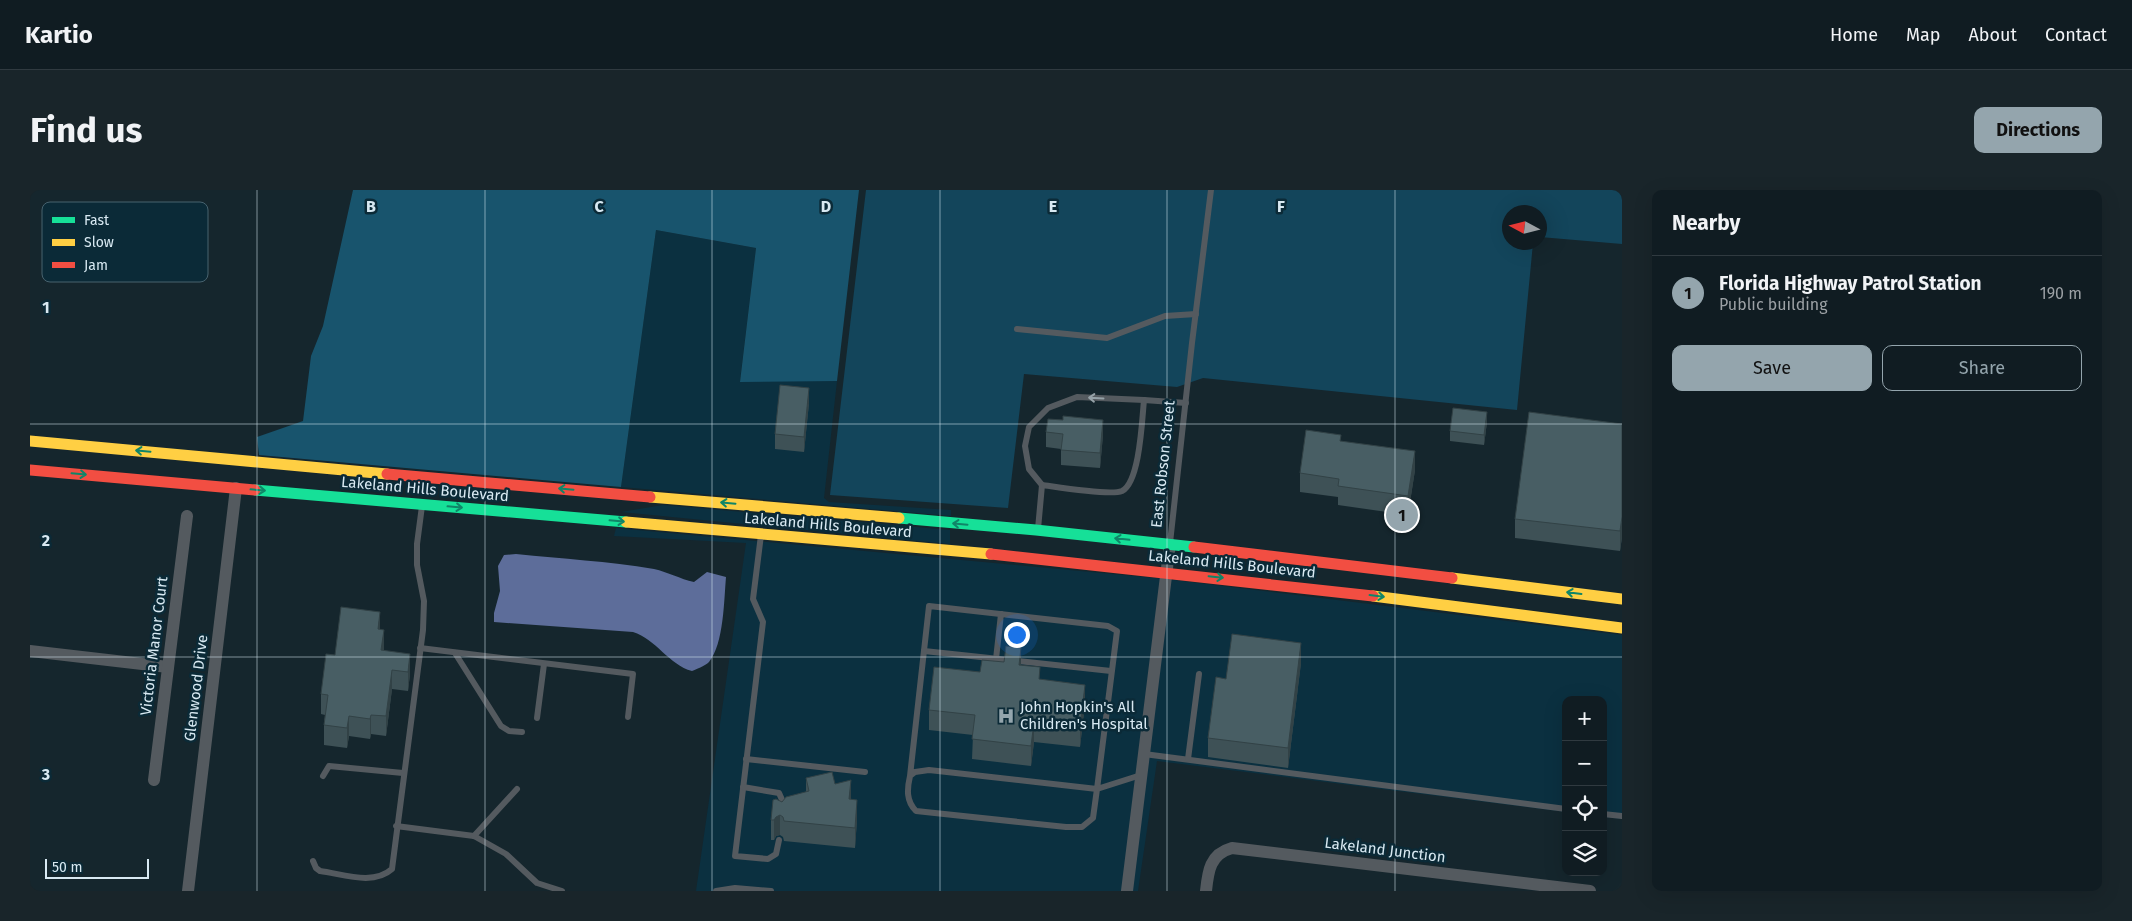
<!DOCTYPE html>
<meta charset="utf-8">
<style>
body{margin:0;font-family:"Fira Sans",sans-serif;background:#19252a;color:#f1f3f6}
.controls{position:absolute;right:15px;bottom:15px;display:grid;overflow:hidden;border-radius:10px;box-shadow:0 5px 20px #0002}
.controls button{width:45px;height:45px;display:grid;place-items:center;padding:0;border:0;border-bottom:1px solid #303a40;background:#101c22;color:#f1f3f6;font:25px sans-serif}
.compass{position:absolute;left:1472px;top:15px;width:45px;height:45px;border-radius:50%;background:#101c22;box-shadow:0 5px 20px #0002;rotate:277deg}
.scale{position:absolute;left:15px;bottom:12px;width:104px;box-sizing:border-box;padding-left:5px;border:2px solid #d8e9f2;border-top:0;font-size:14px;line-height:18px;white-space:nowrap;color:#d8e9f2;-webkit-text-stroke:4px #0b2a37;paint-order:stroke}
.you{position:absolute;left:986px;top:444px;width:18px;height:18px;margin:-12px;border:4px solid #fff;border-radius:50%;background:#1a73e8;box-shadow:0 0 0 8px #1a73e833}
.badge{display:grid;place-items:center;width:32px;height:32px;border-radius:50%;background:#94a5ad;color:#111;font-size:16px;font-weight:700}
.pin{position:absolute;translate:-50% -50%;border:2px solid #fff;box-shadow:0 1px 5px #0006}
.list{margin:0;padding:0;list-style:none}
h2{display:flex;justify-content:space-between;align-items:center;height:65px;margin:0;padding:0 20px;font-size:21px}
h2 small{font-size:16px;font-weight:400;color:#9ca1a5}
.list li{display:grid;grid-template-columns:32px 1fr auto;gap:15px;align-items:center;box-sizing:border-box;height:75px;padding:0 20px;border-top:1px solid #303a40}
.list b{display:block;font-size:19px;white-space:nowrap}
.list p{margin:0;font-size:16px;white-space:nowrap;color:#9ca1a5}
.list em{font-size:16px;font-style:normal;color:#9ca1a5}
.actions{display:flex;gap:10px;padding:15px 20px}
.actions a{flex:1;padding:11px 0;border:1px solid #94a5ad;border-radius:10px;text-align:center;font-size:18px;color:#94a5ad}
.actions .main{background:#94a5ad;color:#111}
.icon{flex:none;width:28px;height:28px;fill:none;stroke:currentColor;stroke-width:2;stroke-linecap:round;stroke-linejoin:round}
.map{position:relative;flex:none;width:1592px;height:701px;overflow:hidden;border-radius:10px}
header{display:flex;align-items:center;gap:30px;box-sizing:border-box;height:70px;padding:0 25px;background:#101c22;border-bottom:1px solid #303a40}
header strong{font-size:24px}
nav{display:flex;gap:28px;margin-inline-start:auto;font-size:18px}
.intro{display:flex;align-items:center;justify-content:space-between;box-sizing:border-box;height:120px;padding:0 30px}
h1{margin:0;font-size:35px}
.button{padding:12px 22px;border-radius:10px;background:#94a5ad;color:#111;font-size:18px;font-weight:700}
main{display:flex;gap:30px;padding:0 30px}
aside{flex:1;background:#101c22;border-radius:10px;box-shadow:0 5px 20px #0002}
.map>svg:first-child{display:block}
</style>
<header>
<strong>Kartio</strong>
<nav><a>Home</a><a>Map</a><a>About</a><a>Contact</a></nav>
</header>
<div class="intro"><h1>Find us</h1><a class="button">Directions</a></div>
<main>
<div class="map">
<svg width="1592" height="701" viewBox="0 0 1592 701">
<rect width="100%" height="100%" fill="#15262d"/>
<g fill="#0b3040">
<polygon points="626,40 726,58 710,191 807,191 794,308 799,312 921,320 921,326 591,297"/>
<polygon points="633,315 920,340 920,354 591,322"/>
<polygon points="586,338 1136,389 1592,445 1592,629 1573,627 1573,510 1536,510 1536,622 1127,571 1108,701 666,701 716,353 584,346"/>
</g>
<polygon fill="#13455b" points="836,0 1592,0 1592,54 1510,47 1510,22 1480,22 1480,52 1503,53 1487,220 1173,188 1147,197 994,184 978,318 800,305"/>
<polygon fill="#18546d" points="323,0 829,0 807,191 710,192 726,58 626,40 591,297 229,265 227,247 273,231 281,166 293,136"/>
<path fill="#5d6d9a" d="M 486,364 C 532,369 578,371 624,379 C 638,382 650,389 664,392 L 677,382 L 696,387 C 694,409 694,454 679,472 C 675,476 667,479 662,481 C 639,475 626,449 603,442 L 464,432 L 464,423 L 470,401 L 468,376 L 474,365 Z"/>
<g fill="none" stroke-linecap="round" stroke-linejoin="round">
<g stroke="#545a5f" stroke-width="6">
<polyline points="987,139 1077,148 1135,126 1166,124"/>
<polyline points="1012,295 999,279 995,256 999,237 1018,218 1047,207 1114,210"/>
<path d="M 1008,339 L 1012,295 C 1027,297 1080,306 1092,301 C 1110,292 1112,229 1114,210 L 1156,213"/>
<polyline points="731,345 723,409 733,432 705,666 738,669 746,664 749,650"/>
<polyline points="1140,353 1162,153 1181,0"/>
<polyline points="390,458 603,484 598,527"/>
<polyline points="894,461 1081,481"/>
<polyline points="425,463 471,536 479,541 492,542"/>
<polyline points="966,469 971,424"/>
<polyline points="507,528 514,474"/>
<polyline points="1114,564 1536,619"/>
<polyline points="716,569 835,582"/>
<polyline points="1158,569 1169,484"/>
<polyline points="293,586 299,576 373,583"/>
<path d="M 880,586 L 899,416 L 1078,436 L 1087,441 L 1067,599 L 899,580 L 885,582 L 880,586 C 877,599 876,611 886,621 L 1036,637 L 1052,637 L 1063,628 L 1067,599 L 1111,585"/>
<polyline points="713,597 749,603 753,612 752,619"/>
<polyline points="1573,624 1592,626"/>
<polyline points="366,636 444,646 476,664 507,693 532,701"/>
<polyline points="444,646 487,599"/>
<path d="M 283,671 L 286,678 L 290,681 C 313,684 343,696 362,679 L 393,440 L 394,411 L 387,375 L 387,354 L 392,316"/>
<polyline points="686,701 705,698 741,701"/>
</g>
<g stroke="#545a5f" stroke-width="12">
<polyline points="0,461 138,477"/>
<polyline points="124,590 157,326"/>
<polyline points="158,701 206,298"/>
<polyline points="1097,701 1140,354"/>
<path d="M 1176,701 C 1178,681 1180,664 1202,658 L 1560,701"/>
</g>
<g stroke="#16e098" stroke-width="11">
<polyline points="225,300 596,332"/>
<polyline points="869,328 1006,340 1164,357"/>
</g>
<g stroke="#ffcf43" stroke-width="11">
<polyline points="0,251 357,284"/>
<polyline points="620,307 869,328"/>
<polyline points="596,332 961,364"/>
<polyline points="1422,388 1592,409"/>
<polyline points="1343,406 1592,438"/>
</g>
<g stroke="#f24e42" stroke-width="11">
<polyline points="0,280 225,300"/>
<polyline points="357,284 620,307"/>
<polyline points="1164,357 1422,388"/>
<polyline points="961,364 1343,406"/>
</g>
</g>
<g fill="#3e5156">
<polygon points="779,213 774,262 745,259 745,244"/>
<polygon points="1457,232 1454,255 1420,251 1420,241"/>
<polygon points="1592,234 1592,347 1590,361 1485,348 1485,329"/>
<polygon points="1016,242 1073,245 1070,278 1031,275 1031,259 1016,257"/>
<polygon points="1311,251 1385,280 1378,325 1308,315 1308,307 1270,302 1270,283"/>
<polygon points="350,440 354,461 380,484 378,501 362,499 356,546 341,544 340,549 319,546 317,558 294,555 294,535 295,525 291,524 291,504 305,465"/>
<polygon points="1271,473 1258,578 1178,567 1178,548 1196,489"/>
<polygon points="991,475 1010,490 1055,514 1050,557 1004,552 1001,576 942,569 943,545 899,540 899,520 950,482"/>
<polygon points="776,588 805,594 821,609 827,630 825,658 754,651 753,647 750,645 746,646 744,650 741,650 741,630 752,612 776,602"/>
</g>
<g fill="#324246">
<polygon points="779,198 779,213 774,262 774,247"/>
<polygon points="1457,222 1457,232 1454,255 1454,245"/>
<polygon points="1073,230 1073,245 1070,278 1070,263"/>
<polygon points="1385,261 1385,280 1378,325 1378,306"/>
<polygon points="1592,327 1592,347 1590,361 1590,341"/>
<polygon points="350,422 350,442 348,439"/>
<polygon points="354,440 354,460 351,480 351,460"/>
<polygon points="1271,453 1271,473 1258,578 1258,558"/>
<polygon points="991,458 991,477 989,475"/>
<polygon points="380,464 380,484 378,501 378,482"/>
<polygon points="362,480 362,499 356,546 356,526"/>
<polygon points="1055,495 1055,514 1050,557 1050,537"/>
<polygon points="341,525 341,544 340,549 340,529"/>
<polygon points="319,526 319,546 317,558 317,538"/>
<polygon points="1004,532 1004,552 1001,576 1001,556"/>
<polygon points="821,590 821,609 819,609"/>
<polygon points="827,610 827,630 825,658 825,638"/>
<polygon points="750,625 750,645 746,646 744,650 744,630 746,627"/>
</g>
<g fill="#485e64" stroke="#324246">
<polygon points="750,195 779,198 774,247 745,244"/>
<polygon points="1423,218 1457,222 1454,245 1420,241"/>
<polygon points="1499,222 1592,234 1592,327 1590,341 1485,329"/>
<polygon points="1033,226 1073,230 1070,263 1031,260 1033,244 1016,242 1018,229 1033,230"/>
<polygon points="1276,240 1311,245 1310,251 1385,261 1378,306 1308,296 1309,289 1270,283"/>
<polygon points="311,417 350,422 348,439 354,440 351,460 380,464 378,482 362,480 356,526 341,525 340,529 319,526 317,538 294,535 298,505 291,504 296,464 305,465"/>
<polygon points="1202,444 1271,453 1258,558 1178,548 1186,487 1196,489"/>
<polygon points="976,456 991,458 989,475 1010,477 1009,489 1055,495 1050,537 1004,532 1001,556 942,549 945,525 899,520 904,477 950,482 952,470 974,472"/>
<polygon points="802,582 805,594 821,590 819,609 827,610 825,638 754,631 753,627 750,625 746,627 744,630 741,630 743,610 746,609 752,612 756,607 779,601 776,588"/>
</g>
<defs><path id="oneway-shaft" d="M-6 0H5M1.5-3L5.5 0L1.5 3" fill="none" stroke-width="1.6" stroke-linecap="round" stroke-linejoin="round" transform="scale(1.25)"/></defs>
<use stroke="#96a2a8" href="#oneway-shaft" transform="translate(1066 208) rotate(-177)"/>
<g stroke="#108568">
<use href="#oneway-shaft" transform="translate(113 261) rotate(-175)"/>
<use href="#oneway-shaft" transform="translate(49 284) rotate(5)"/>
<use href="#oneway-shaft" transform="translate(536 299) rotate(-175)"/>
<use href="#oneway-shaft" transform="translate(228 300) rotate(5)"/>
<use href="#oneway-shaft" transform="translate(698 313) rotate(-175)"/>
<use href="#oneway-shaft" transform="translate(425 317) rotate(5)"/>
<use href="#oneway-shaft" transform="translate(587 331) rotate(5)"/>
<use href="#oneway-shaft" transform="translate(930 334) rotate(-175)"/>
<use href="#oneway-shaft" transform="translate(1092 349) rotate(-174)"/>
<use href="#oneway-shaft" transform="translate(1186 387) rotate(6)"/>
<use href="#oneway-shaft" transform="translate(1544 403) rotate(-173)"/>
<use href="#oneway-shaft" transform="translate(1347 406) rotate(7)"/>
</g>
<path fill="none" stroke="#d8e9f2" stroke-width="1" stroke-opacity="0.55" d="M 227,0 L 227,701M 455,0 L 455,701M 682,0 L 682,701M 910,0 L 910,701M 1137,0 L 1137,701M 1365,0 L 1365,701M 0,234 L 1592,234M 0,467 L 1592,467"/>
<defs>
<g id="hospital-bare" transform="scale(1.35)"><path d="M-5-5h3v3.5h4V-5h3V5h-3V1.5h-4V5h-3Z" fill="#94a5ad" stroke="#0b2a37" stroke-width="2.5" paint-order="stroke"/></g>
</defs>
<g fill-rule="evenodd">
<use href="#hospital-bare" x="976" y="526"/>
</g>
<g text-anchor="middle" stroke-width="5" stroke-linejoin="round" paint-order="stroke">
<g font-size="15" fill="#d8e9f2" stroke="#0b2a37">
<text transform="translate(1133 274) rotate(-84)" y="5">East Robson Street</text>
<text transform="translate(395 299) rotate(5)" y="5">Lakeland Hills Boulevard</text>
<text transform="translate(798 335) rotate(5)" y="5">Lakeland Hills Boulevard</text>
<text transform="translate(1202 374) rotate(6)" y="5">Lakeland Hills Boulevard</text>
<text transform="translate(124 456) rotate(-83)" y="5">Victoria Manor Court</text>
<text transform="translate(166 498) rotate(-83)" y="5">Glenwood Drive</text>
<text transform="translate(1355 660) rotate(7)" y="5">Lakeland Junction</text>
</g>
<g font-size="15" fill="#d8e9f2" stroke="#0b2a37" text-anchor="start">
<text x="990" y="522">John Hopkin's All<tspan x="990" dy="17">Children's Hospital</tspan></text>
</g>
</g>
<rect x="12" y="12" width="166" height="80" rx="8" fill="#0b2a37" stroke="#48636f" stroke-width="1"/>
<rect x="22" y="27" width="23" height="6" fill="#16e098"/>
<rect x="22" y="49" width="23" height="7" fill="#ffcf43"/>
<rect x="22" y="72" width="23" height="6" fill="#f24e42"/>
<g font-size="14" fill="#d8e9f2">
<text x="54" y="35">Fast</text>
<text x="54" y="57">Slow</text>
<text x="54" y="80">Jam</text>
</g>
<g font-size="16" text-anchor="middle" font-weight="bold" fill="#d8e9f2" stroke="#0b2a37" stroke-width="5" stroke-linejoin="round" paint-order="stroke">
<text x="341" y="22">B</text>
<text x="569" y="22">C</text>
<text x="796" y="22">D</text>
<text x="1023" y="22">E</text>
<text x="1251" y="22">F</text>
<text x="16" y="123">1</text>
<text x="16" y="356">2</text>
<text x="16" y="590">3</text>
</g>
</svg>
<div class="controls">
<button>+</button>
<button>−</button>
<button><svg class="icon" aria-label="locate" viewBox="0 0 24 24"><circle cx="12" cy="12" r="6"/><path d="M12 2v4M12 18v4M2 12h4M18 12h4"/></svg></button>
<button><svg class="icon" aria-label="layers" viewBox="0 0 24 24"><path d="M12 4l9 5-9 5-9-5zM3 14l9 5 9-5"/></svg></button>
</div>
<svg class="compass" viewBox="-18 -18 36 36"><path d="M0-13l5 13h-10z" fill="#e53935"/><path d="M0 13l5-13h-10z" fill="#9ca1a5"/></svg>
<div class="scale">50 m</div>
<div class="you"></div>
<div class="pin badge" style="left:1372px;top:325px">1</div>
</div>
<aside>
<h2>Nearby<small></small></h2>
<ul class="list">
<li><span class="badge">1</span><div><b>Florida Highway Patrol Station</b><p>Public building</p></div><em>190 m</em></li>
</ul>
<div class="actions"><a class="main">Save</a><a>Share</a></div>
</aside>
</main>
